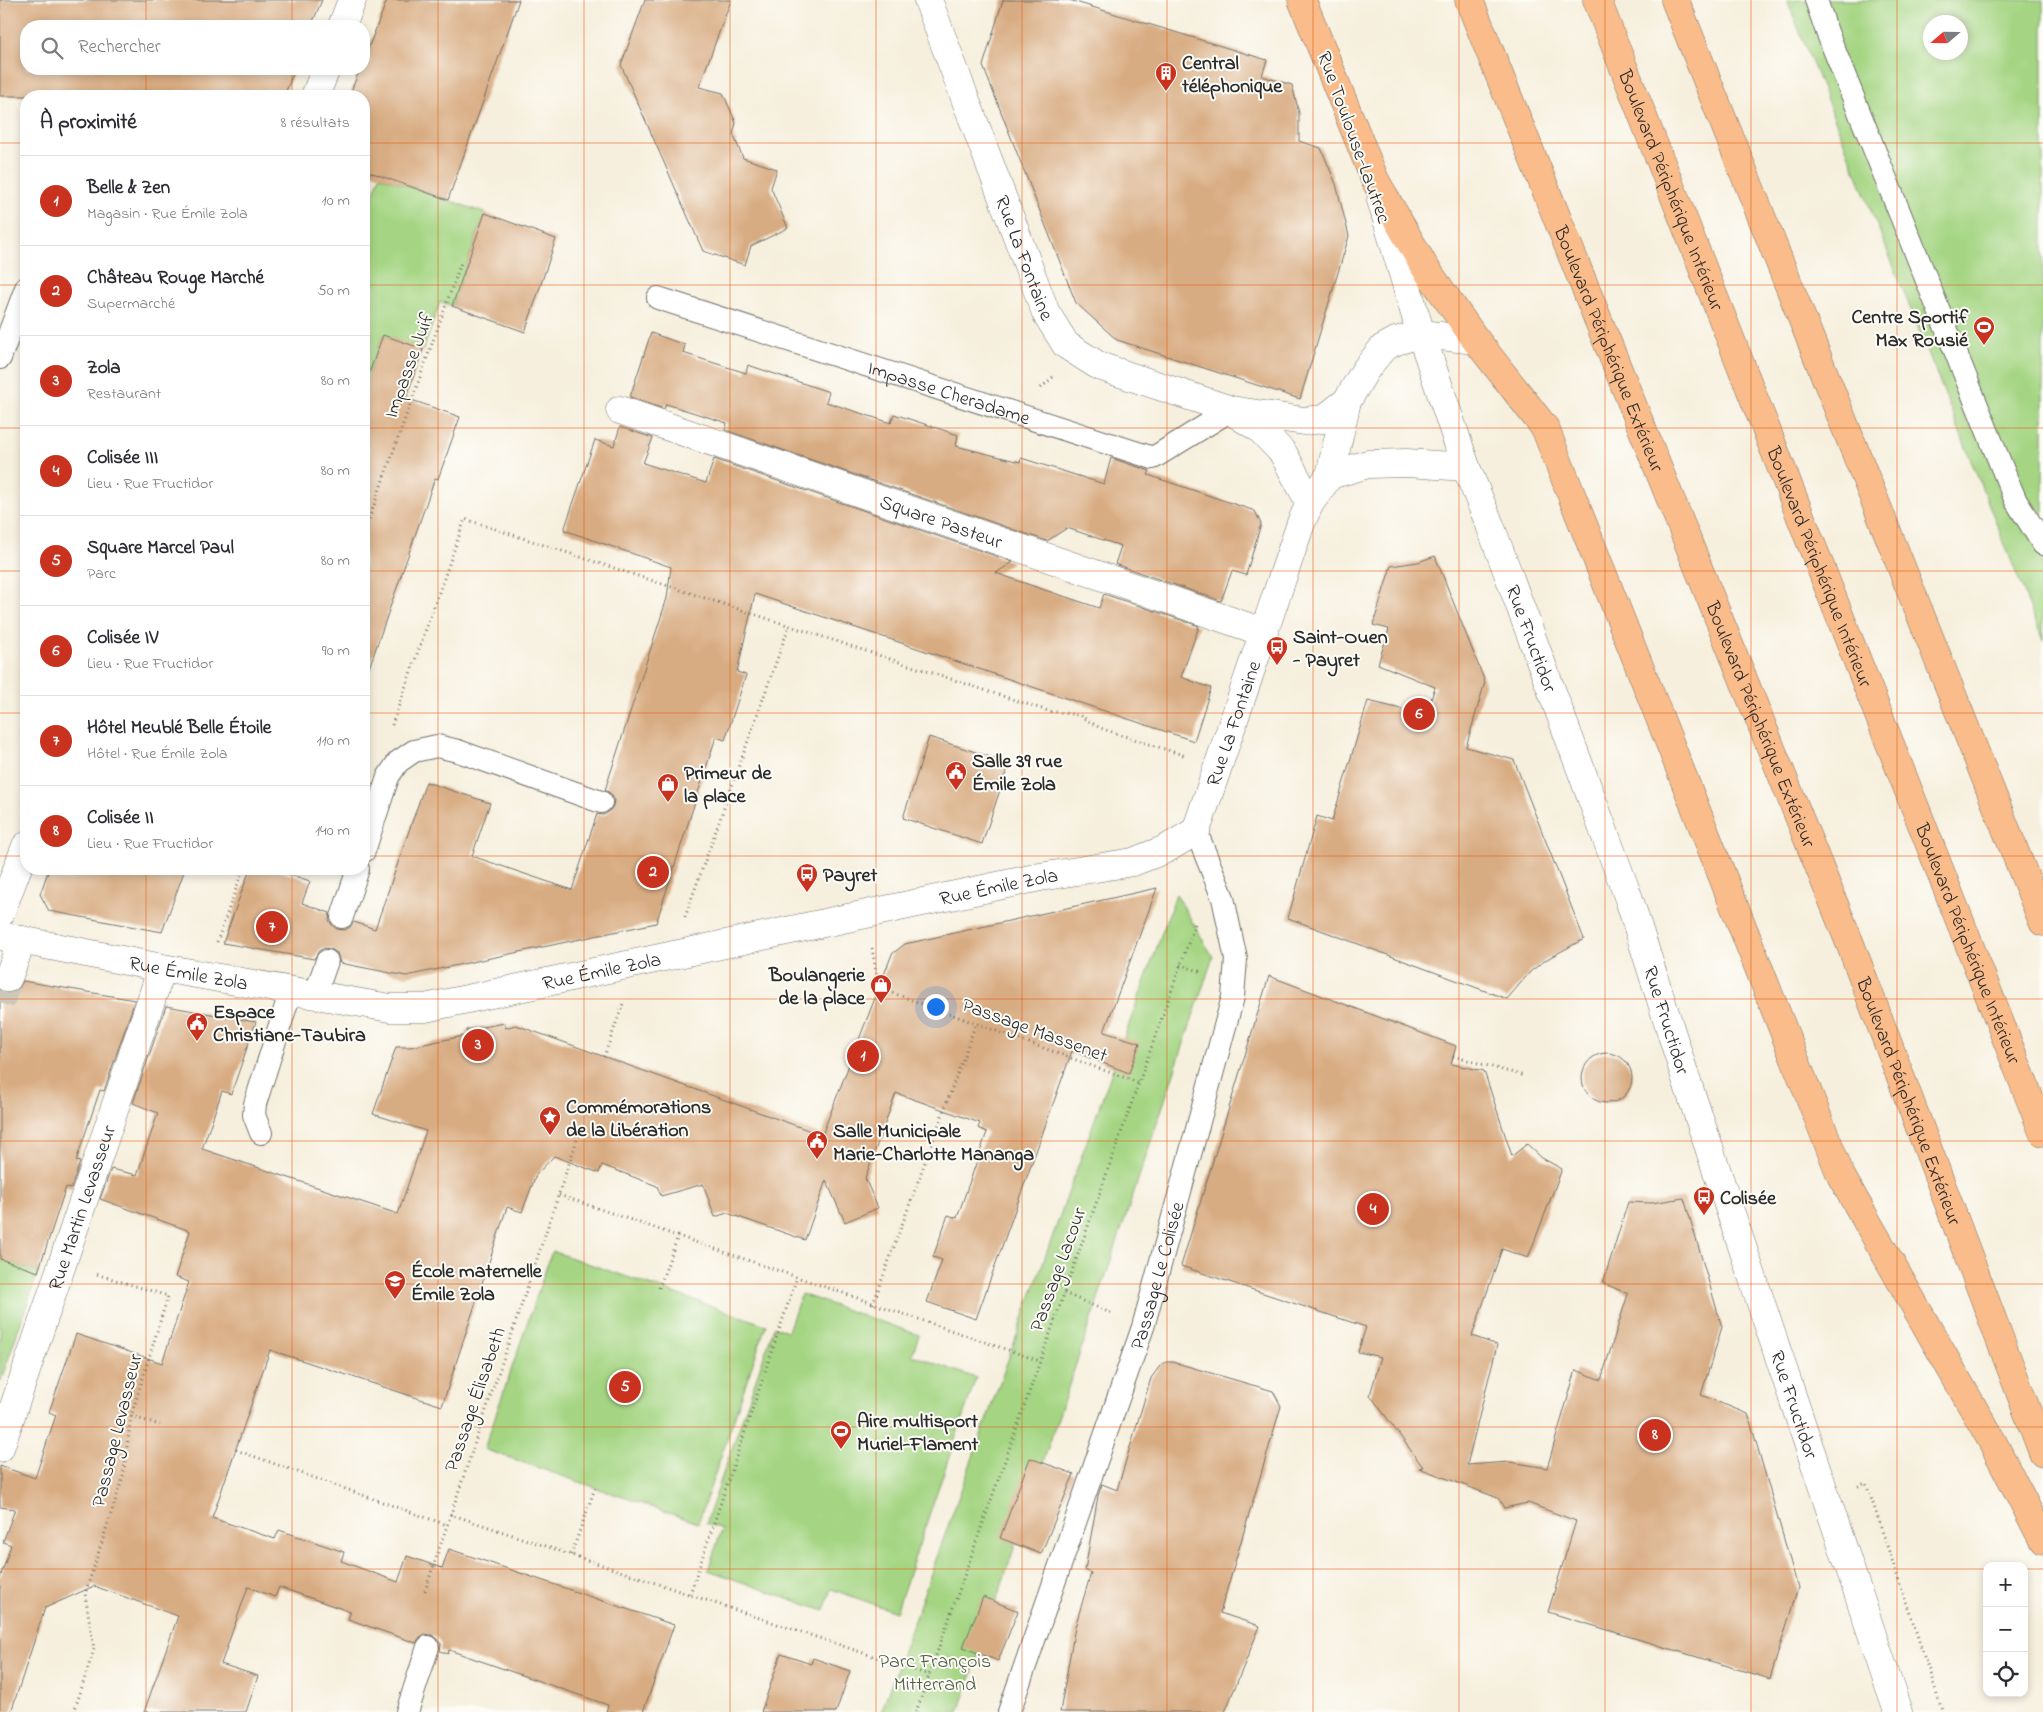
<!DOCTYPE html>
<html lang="fr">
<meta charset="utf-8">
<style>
body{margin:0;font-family:"Indie Flower",sans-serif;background:#f7f7f7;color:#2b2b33}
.controls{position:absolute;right:15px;bottom:15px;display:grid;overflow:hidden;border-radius:10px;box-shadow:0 2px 8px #0003}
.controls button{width:45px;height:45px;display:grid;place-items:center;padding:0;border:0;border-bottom:1px solid #e1e1e2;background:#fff;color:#2b2b33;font:25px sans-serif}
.compass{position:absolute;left:1923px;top:15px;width:45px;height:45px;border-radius:50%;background:#fff;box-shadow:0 2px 8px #0003;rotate:250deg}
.you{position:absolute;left:935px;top:1006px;width:18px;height:18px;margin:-12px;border:4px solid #fff;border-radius:50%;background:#1a73e8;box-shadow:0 0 0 8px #1a73e833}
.badge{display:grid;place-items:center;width:32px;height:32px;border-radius:50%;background:#c8321e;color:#fff;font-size:16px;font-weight:700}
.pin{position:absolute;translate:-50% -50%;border:2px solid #fff;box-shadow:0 1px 5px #0006}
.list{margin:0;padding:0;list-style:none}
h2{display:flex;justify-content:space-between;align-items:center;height:65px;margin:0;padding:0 20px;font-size:21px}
h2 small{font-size:16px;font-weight:400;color:#7c7c81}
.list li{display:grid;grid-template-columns:32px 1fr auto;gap:15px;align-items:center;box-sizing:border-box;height:90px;padding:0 20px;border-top:1px solid #e1e1e2}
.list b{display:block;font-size:19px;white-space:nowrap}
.list p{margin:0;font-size:16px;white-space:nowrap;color:#7c7c81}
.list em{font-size:16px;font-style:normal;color:#7c7c81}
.icon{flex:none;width:28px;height:28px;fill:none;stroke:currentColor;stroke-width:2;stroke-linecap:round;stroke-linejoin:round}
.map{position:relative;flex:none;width:2043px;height:1712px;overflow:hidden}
.search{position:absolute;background:#fff;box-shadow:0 2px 8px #0003;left:20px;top:20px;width:350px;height:55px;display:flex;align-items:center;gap:12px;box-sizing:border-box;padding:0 18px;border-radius:20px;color:#7c7c81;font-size:19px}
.panel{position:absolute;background:#fff;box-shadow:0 2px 8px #0003;left:20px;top:90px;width:350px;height:785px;border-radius:20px}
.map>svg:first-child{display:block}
</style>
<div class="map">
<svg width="2043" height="1712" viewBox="0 0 2043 1712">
<rect width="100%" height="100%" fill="#fdfcf7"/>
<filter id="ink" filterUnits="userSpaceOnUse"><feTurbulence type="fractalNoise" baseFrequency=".02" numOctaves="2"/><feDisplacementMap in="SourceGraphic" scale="10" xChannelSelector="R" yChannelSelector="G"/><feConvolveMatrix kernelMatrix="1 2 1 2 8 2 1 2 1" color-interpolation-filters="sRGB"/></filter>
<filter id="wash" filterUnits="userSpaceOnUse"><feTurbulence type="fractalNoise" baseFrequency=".0096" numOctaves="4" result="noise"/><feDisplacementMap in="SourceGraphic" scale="20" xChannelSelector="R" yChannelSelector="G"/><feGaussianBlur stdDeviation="1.12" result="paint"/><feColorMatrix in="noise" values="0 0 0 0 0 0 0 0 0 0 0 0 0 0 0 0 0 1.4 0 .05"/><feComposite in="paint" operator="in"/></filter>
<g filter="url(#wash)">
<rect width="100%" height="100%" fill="#f6efdd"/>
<g fill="#a5d583" stroke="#688057" fill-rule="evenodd">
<path d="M 1787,0 L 2043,0 L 2043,640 ZM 1930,22 L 1960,22 L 1960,52 L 1930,52 Z"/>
<polygon points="380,176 485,213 452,306 440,302 423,350 383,335 364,388 364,219"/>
<polygon points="1176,894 1213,957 959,1712 881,1712"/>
<polygon points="552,1251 766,1325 698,1523 484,1449"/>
<polygon points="0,1259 38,1272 0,1383"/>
<polygon points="801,1294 919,1335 912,1355 976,1378 896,1612 831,1589 824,1611 708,1570 722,1529 706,1523 774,1327 788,1331"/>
</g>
<g id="blocks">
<g fill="#d8ac82">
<polygon points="0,0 322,0 311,26 26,26 26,69 295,69 284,96 0,96"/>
<polygon points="387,0 519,0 448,200 364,170 364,96 349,96 360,69 364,69 364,59"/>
<polygon points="645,0 731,0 699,87 723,93 736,123 733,134 743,158 777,169 771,188 788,228 751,246 745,265 703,251 621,65"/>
<polygon points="1003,0 1069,0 1267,60 1262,76 1292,85 1299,113 1299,141 1321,148 1336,184 1349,236 1300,399 1117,340 1076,303 983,66"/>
<polygon points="485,213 556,239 525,332 452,306"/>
<polygon points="651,333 685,345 683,353 746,373 748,365 829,392 826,402 891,423 894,414 958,435 956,446 1020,462 1021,458 1104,484 1111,458 1150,471 1148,475 1255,511 1261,524 1246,575 1232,571 1221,601 1115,564 1121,546 1067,528 1047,541 725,430 727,423 666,404 664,409 630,397"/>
<polygon points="383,335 423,349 406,398 460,417 438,479 435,478 369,668 364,667 364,387"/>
<polygon points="620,427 653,438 643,463 706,483 714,459 1013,562 996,573 1033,586 1099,608 1104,594 1199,626 1181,677 1211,688 1194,741 755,594 737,672 746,675 725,740 716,737 656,923 406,976 340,963 337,953 331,949 324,948 319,951 314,959 223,943 250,869 273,869 310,881 302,903 330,913 329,920 332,925 337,929 345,930 350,927 354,922 375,929 426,782 490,803 472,856 572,890 597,814 603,815 609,812 613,806 614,800 611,794 605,790 667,598 671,567 564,530 595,440 614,446"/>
<polygon points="1435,556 1485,682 1466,747 1514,760 1584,939 1547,959 1531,971 1507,999 1288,918 1317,816 1332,821 1368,701 1426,715 1435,687 1378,664 1389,629 1373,625 1391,566 1418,562"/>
<polygon points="929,737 1009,763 982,844 903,818"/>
<polygon points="49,869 185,869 162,932 49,911 40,894"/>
<polygon points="1157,888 1104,1032 1140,1043 1129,1073 1072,1051 976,1319 927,1302 942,1260 933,1257 948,1215 957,1218 987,1132 978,1128 980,1123 896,1093 865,1178 878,1208 845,1222 826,1180 805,1240 727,1213 715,1217 703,1184 661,1196 657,1186 602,1165 599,1173 554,1156 536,1175 522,1212 507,1207 442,1406 270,1350 212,1518 275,1539 279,1530 344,1552 341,1561 398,1582 407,1556 442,1568 449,1549 674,1625 643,1712 606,1712 608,1705 449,1650 448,1654 440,1651 441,1644 438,1639 432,1635 425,1634 420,1637 416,1643 348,1619 351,1612 279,1587 275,1597 248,1587 221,1664 258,1676 246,1712 144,1712 178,1616 94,1586 45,1608 11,1712 0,1712 0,1578 11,1545 3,1542 15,1509 0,1507 0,1466 35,1478 56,1415 49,1412 76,1334 162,1363 189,1282 175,1277 190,1231 100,1199 111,1169 137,1175 158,1113 133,1103 166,1006 256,1022 231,1094 222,1091 202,1149 398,1214 426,1131 373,1114 396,1047 410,1047 468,1035 466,1030 505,1023 505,1028 516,1025 822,1135 892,954 905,944"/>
<polygon points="1269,976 1456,1046 1451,1064 1484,1071 1512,1156 1527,1144 1542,1158 1562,1169 1528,1258 1502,1249 1472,1336 1497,1345 1467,1465 1510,1462 1547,1468 1576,1370 1601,1380 1628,1294 1603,1283 1628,1202 1651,1203 1684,1198 1722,1327 1701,1395 1748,1414 1798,1588 1770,1679 1548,1612 1576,1521 1528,1503 1504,1508 1498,1498 1419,1468 1423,1467 1370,1395 1381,1357 1358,1352 1366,1327 1181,1266"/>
<polygon points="23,981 135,1000 104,1091 100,1090 76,1161 80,1162 71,1189 66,1187 38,1272 0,1259 0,991 11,993 18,990"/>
<circle cx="1607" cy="1078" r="25"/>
<polygon points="1166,1362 1173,1362 1273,1391 1281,1406 1220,1613 1260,1626 1225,1712 1060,1712 1075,1627 1091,1573 1085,1570 1098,1496 1102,1484 1117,1490 1151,1378 1160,1366"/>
<polygon points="1030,1458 1074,1474 1041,1554 1000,1538"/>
<polygon points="983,1597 1018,1611 998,1661 963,1647"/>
<polygon points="781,1654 811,1664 813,1658 850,1671 836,1712 761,1712"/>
</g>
</g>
</g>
<g filter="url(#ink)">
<use href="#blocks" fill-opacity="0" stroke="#727069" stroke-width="1"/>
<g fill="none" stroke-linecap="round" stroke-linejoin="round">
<polyline stroke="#cdc8b9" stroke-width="28" stroke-dasharray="28 14" stroke-linecap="butt" points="0,1003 8,978"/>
<g stroke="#727069" stroke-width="24">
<g id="lane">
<polyline points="1816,0 1827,32 2007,480 2016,501 2043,544"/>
<path id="s1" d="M 658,298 L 1153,458 L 1231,410"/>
<polyline points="0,358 26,288"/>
<polyline points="364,851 388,777 398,762 414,751 437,746 458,751 601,802"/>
<polyline points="342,917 358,869"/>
<polyline points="315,995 327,961"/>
<polyline points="261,1133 254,1115 255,1104 291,990"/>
<polyline points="407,1712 428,1647"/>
<path id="s2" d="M 1009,1712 L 1143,1327 L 1233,997 L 1236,959 L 1223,898 L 1196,831"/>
</g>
</g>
<g stroke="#727069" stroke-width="29">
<g id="street">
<path id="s3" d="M 928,0 L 1046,313 L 1066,345 L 1099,366 L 1231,410 L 1304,421 L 1324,419 L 1347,401"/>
<polyline points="342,26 352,0"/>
<polyline points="315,96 326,69"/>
<path id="s4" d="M 1381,200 L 1421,334 L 1466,467 L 1490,525 L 1629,899 L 1687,1082 L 1898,1712"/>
<path id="s5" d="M 620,410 L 1263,632"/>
<polyline points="1236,414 1260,429 1283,453 1310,503"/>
<polyline points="1330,475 1368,464 1407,463 1466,467"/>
<polyline points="0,914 26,846"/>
<path id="s6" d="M 0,936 L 162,968 L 390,1008 L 425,1008 L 1040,877 L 1133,862 L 1166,849 L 1196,831 L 1301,523 L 1310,503 L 1330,475 L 1347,401 L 1366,369 L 1383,348 L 1396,341 L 1421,334 L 1476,340"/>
<polyline points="8,978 22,940"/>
<path id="s7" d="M 0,1448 L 162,968"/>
</g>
</g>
<g stroke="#727069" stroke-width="29">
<polyline id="primary" points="1302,0 1375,180 1424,266 1476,340"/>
</g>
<g stroke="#727069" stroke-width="29">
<g id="highway">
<path id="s8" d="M 1469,0 L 1851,946 L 2043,1453"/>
<path id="s9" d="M 1597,0 L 2043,1132"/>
<polyline points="1675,0 2043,922"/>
<polyline points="1476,340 1545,428 1841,1176 1992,1441 2043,1540"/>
</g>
</g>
<g stroke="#727069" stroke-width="3" stroke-dasharray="1 4" stroke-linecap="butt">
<polyline points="1041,388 1053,377"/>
<polyline points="364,533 461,263"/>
<polyline points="392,725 465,519 1048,711 1079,715 1100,728 1186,756"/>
<polyline points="685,917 789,626"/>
<polyline points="217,942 243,869"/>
<polyline points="872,948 879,988 1139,1083"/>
<polyline points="1180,965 1202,972"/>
<polyline points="1453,1056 1524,1076"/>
<polyline points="604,1057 624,1001"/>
<polyline points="559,1195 1040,1361"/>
<polyline points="659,1288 678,1236"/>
<polyline points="1064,1293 1113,1314"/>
<polyline points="873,1304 976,1023"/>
<polyline points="131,1416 160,1425"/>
<polyline points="236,1450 447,1525"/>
<polyline points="1858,1486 1866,1483 1943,1712"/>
<polyline points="450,1514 929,1675"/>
<polyline points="571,1555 595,1488"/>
<polyline points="425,1591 580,1131"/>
<polyline points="690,1594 797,1277"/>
<polyline points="74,1712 94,1649 85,1594 123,1477 131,1416 168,1296 96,1274"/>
<polyline points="916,1712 1195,924"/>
</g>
<use href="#lane" stroke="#fff" stroke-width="22"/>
<use href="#street" stroke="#fff" stroke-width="28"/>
<use href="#primary" stroke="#f9bc8a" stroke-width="28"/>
<use href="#highway" stroke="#f9bc8a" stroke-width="28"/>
</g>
</g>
<path fill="none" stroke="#e8590c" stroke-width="1" stroke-opacity="0.55" d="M 146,0 L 146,26M 292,0 L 292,26M 438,0 L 438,1712M 584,0 L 584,1712M 730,0 L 730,1712M 876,0 L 876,1712M 1022,0 L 1022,1712M 1167,0 L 1167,1712M 1313,0 L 1313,1712M 1459,0 L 1459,1712M 1605,0 L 1605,1712M 1751,0 L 1751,1712M 1897,0 L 1897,1712M 146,69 L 146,96M 292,69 L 292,96M 0,143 L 26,143M 364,143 L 2043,143M 0,285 L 26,285M 364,285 L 2043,285M 0,428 L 26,428M 364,428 L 2043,428M 0,571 L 26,571M 364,571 L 2043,571M 0,713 L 26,713M 364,713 L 2043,713M 0,856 L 26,856M 364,856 L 2043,856M 146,869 L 146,1712M 292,869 L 292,1712M 0,999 L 2043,999M 0,1141 L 2043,1141M 0,1284 L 2043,1284M 0,1427 L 2043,1427M 0,1569 L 1987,1569M 2024,1569 L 2043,1569"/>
<defs>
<g id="building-pin" transform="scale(1.125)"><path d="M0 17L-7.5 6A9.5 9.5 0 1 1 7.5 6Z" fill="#c8321e" stroke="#fdfcf7"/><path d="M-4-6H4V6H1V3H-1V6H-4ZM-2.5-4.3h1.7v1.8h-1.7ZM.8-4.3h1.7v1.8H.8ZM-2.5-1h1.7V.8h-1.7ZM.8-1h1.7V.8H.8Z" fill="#fff"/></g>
<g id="stadium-pin" transform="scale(1.125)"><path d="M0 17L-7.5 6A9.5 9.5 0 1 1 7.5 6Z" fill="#c8321e" stroke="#fdfcf7"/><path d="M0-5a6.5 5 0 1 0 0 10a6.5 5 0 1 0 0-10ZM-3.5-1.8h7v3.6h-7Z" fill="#fff"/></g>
<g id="bus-pin" transform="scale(1.125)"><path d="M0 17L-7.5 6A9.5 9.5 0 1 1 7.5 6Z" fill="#c8321e" stroke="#fdfcf7"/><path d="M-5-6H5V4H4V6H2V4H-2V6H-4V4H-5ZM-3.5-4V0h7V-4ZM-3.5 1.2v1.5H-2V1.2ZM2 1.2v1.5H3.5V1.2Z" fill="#fff"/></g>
<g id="civic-pin" transform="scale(1.125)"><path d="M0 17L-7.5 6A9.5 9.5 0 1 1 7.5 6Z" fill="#c8321e" stroke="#fdfcf7"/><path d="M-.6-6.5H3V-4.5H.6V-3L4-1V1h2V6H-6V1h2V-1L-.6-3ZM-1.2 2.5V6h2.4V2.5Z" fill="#fff"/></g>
<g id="shop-pin" transform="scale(1.125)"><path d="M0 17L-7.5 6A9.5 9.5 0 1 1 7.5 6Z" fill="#c8321e" stroke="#fdfcf7"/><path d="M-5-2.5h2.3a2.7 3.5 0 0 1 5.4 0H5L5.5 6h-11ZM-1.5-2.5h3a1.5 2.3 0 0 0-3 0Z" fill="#fff"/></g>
<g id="sight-pin" transform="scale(1.125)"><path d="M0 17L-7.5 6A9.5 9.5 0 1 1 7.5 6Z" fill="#c8321e" stroke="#fdfcf7"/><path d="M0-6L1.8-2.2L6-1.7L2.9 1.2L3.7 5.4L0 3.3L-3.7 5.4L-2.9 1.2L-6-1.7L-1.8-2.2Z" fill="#fff"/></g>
<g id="school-pin" transform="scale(1.125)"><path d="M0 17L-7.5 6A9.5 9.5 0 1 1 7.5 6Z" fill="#c8321e" stroke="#fdfcf7"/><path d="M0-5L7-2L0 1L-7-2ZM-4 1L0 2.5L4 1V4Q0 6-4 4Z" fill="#fff"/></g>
</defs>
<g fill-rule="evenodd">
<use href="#building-pin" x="1166" y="73"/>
<use href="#stadium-pin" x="1984" y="327"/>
<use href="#bus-pin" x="1277" y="647"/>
<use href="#civic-pin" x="956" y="772"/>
<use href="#shop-pin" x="668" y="784"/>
<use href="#bus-pin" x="807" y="874"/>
<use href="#shop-pin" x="881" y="985"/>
<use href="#civic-pin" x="197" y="1023"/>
<use href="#sight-pin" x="550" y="1117"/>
<use href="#civic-pin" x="817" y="1141"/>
<use href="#bus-pin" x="1704" y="1197"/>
<use href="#school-pin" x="395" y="1281"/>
<use href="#stadium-pin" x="841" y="1431"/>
</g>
<g text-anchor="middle" stroke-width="4" stroke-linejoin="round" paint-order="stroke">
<g font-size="20" font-weight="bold" fill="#2b2b2b" stroke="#fdfcf7" text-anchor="start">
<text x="1182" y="69">Central<tspan x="1182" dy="23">téléphonique</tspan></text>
<text x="1968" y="323" text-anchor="end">Centre Sportif<tspan x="1968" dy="23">Max Rousié</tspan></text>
<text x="1293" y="643">Saint-Ouen<tspan x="1293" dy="23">- Payret</tspan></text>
<text x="972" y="767">Salle 39 rue<tspan x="972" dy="23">Émile Zola</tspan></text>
<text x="684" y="779">Primeur de<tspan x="684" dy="23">la place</tspan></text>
<text x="823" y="881">Payret</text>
<text x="865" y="981" text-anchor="end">Boulangerie<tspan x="865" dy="23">de la place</tspan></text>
<text x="213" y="1018">Espace<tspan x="213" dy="23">Christiane-Taubira</tspan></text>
<text x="566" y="1113">Commémorations<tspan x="566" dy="23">de la Libération</tspan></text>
<text x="833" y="1137">Salle Municipale<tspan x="833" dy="23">Marie-Charlotte Mananga</tspan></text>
<text x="1720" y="1204">Colisée</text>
<text x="411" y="1277">École maternelle<tspan x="411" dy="23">Émile Zola</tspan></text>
<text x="857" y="1427">Aire multisport<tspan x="857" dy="23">Muriel-Flament</tspan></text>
</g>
<g font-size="20" fill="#2b2b2b" stroke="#fdfcf7">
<text transform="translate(1355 137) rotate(70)" y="7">Rue Toulouse-Lautrec</text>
<text dy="7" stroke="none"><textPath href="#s9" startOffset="204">Boulevard Périphérique Intérieur</textPath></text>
<text dy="7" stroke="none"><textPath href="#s3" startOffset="275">Rue La Fontaine</textPath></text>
<text dy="7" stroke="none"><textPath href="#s8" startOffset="376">Boulevard Périphérique Extérieur</textPath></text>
<text transform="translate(408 365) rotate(-70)" y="7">Impasse Juif</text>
<text dy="7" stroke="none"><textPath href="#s1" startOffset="306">Impasse Cheradame</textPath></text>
<text dy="7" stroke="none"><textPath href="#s5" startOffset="340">Square Pasteur</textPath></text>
<text dy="7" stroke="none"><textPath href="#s9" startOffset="609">Boulevard Périphérique Intérieur</textPath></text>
<text dy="7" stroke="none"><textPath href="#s4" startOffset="464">Rue Fructidor</textPath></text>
<text dy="7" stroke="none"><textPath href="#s6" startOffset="1339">Rue La Fontaine</textPath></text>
<text dy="7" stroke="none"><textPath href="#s8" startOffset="781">Boulevard Périphérique Extérieur</textPath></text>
<text dy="7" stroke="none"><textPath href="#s6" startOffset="1018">Rue Émile Zola</textPath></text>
<text dy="7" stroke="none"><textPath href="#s9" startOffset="1014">Boulevard Périphérique Intérieur</textPath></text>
<text dy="7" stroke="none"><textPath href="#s6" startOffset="612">Rue Émile Zola</textPath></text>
<text dy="7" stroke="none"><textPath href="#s6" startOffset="192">Rue Émile Zola</textPath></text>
<text dy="7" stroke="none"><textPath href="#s4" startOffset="869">Rue Fructidor</textPath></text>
<text transform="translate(1035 1029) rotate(20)" y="7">Passage Massenet</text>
<text dy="7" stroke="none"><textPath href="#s8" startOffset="1186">Boulevard Périphérique Extérieur</textPath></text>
<text dy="7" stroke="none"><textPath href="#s7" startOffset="254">Rue Martin Levasseur</textPath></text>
<text transform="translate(1057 1269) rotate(-70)" y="7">Passage Lacour</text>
<text dy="7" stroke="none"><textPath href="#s2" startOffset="461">Passage Le Colisée</textPath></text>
<text transform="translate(474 1399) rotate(-71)" y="7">Passage Élisabeth</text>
<text dy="7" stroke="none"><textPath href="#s4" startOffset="1274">Rue Fructidor</textPath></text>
<text transform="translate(116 1430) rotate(-76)" y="7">Passage Levasseur</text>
</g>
<g font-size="20" fill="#505e45" stroke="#fdfcf7">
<text x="935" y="1667">Parc François<tspan x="935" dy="23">Mitterrand</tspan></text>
</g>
</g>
</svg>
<div class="controls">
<button>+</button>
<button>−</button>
<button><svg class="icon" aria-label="locate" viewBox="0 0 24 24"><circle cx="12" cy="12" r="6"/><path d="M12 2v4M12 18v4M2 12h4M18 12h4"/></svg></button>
</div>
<svg class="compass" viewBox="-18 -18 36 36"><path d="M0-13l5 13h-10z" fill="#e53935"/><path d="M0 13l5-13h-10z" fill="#7c7c81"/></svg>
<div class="you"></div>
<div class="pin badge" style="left:863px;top:1056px">1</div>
<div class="pin badge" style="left:653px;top:872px">2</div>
<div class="pin badge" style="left:478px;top:1045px">3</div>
<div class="pin badge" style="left:1373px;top:1209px">4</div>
<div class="pin badge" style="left:625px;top:1387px">5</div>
<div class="pin badge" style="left:1419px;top:714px">6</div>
<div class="pin badge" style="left:272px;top:927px">7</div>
<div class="pin badge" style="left:1655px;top:1435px">8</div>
<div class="search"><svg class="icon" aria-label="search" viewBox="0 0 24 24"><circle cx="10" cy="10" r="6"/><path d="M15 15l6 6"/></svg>Rechercher</div>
<section class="panel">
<h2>À proximité<small>8 résultats</small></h2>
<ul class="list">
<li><span class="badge">1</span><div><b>Belle &amp; Zen</b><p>Magasin · Rue Émile Zola</p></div><em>10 m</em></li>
<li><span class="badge">2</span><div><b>Château Rouge Marché</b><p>Supermarché</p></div><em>50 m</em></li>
<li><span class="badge">3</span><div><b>Zola</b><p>Restaurant</p></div><em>80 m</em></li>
<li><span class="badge">4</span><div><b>Colisée III</b><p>Lieu · Rue Fructidor</p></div><em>80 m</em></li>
<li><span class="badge">5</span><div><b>Square Marcel Paul</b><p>Parc</p></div><em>80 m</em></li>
<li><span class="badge">6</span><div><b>Colisée IV</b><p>Lieu · Rue Fructidor</p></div><em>90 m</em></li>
<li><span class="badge">7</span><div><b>Hôtel Meublé Belle Étoile</b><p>Hôtel · Rue Émile Zola</p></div><em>110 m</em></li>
<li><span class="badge">8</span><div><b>Colisée II</b><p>Lieu · Rue Fructidor</p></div><em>140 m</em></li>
</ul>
</section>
</div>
